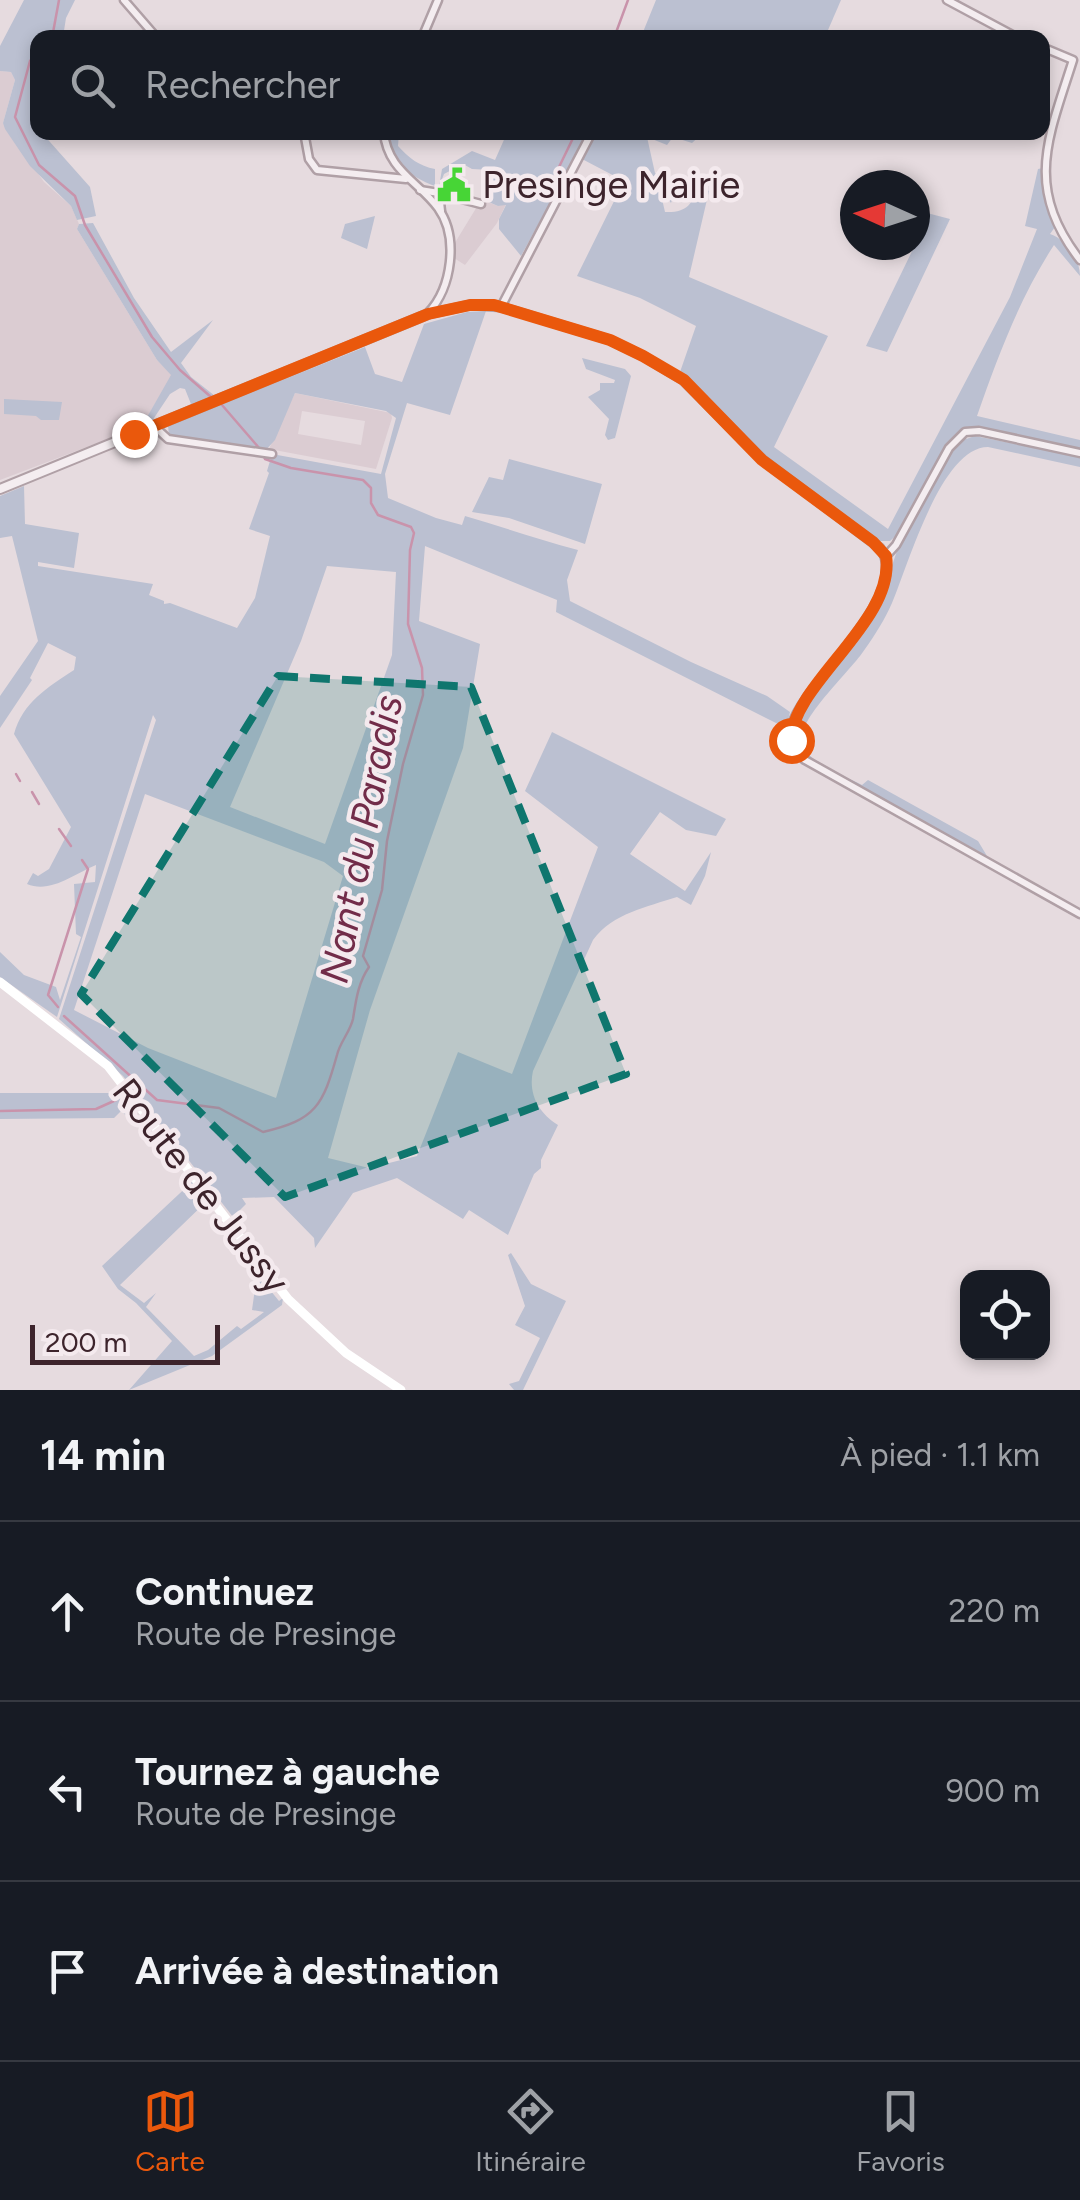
<!DOCTYPE html>
<html lang="fr">
<meta charset="utf-8">
<style>
body{margin:0;font-family:Figtree,sans-serif;background:#242831;color:#f1f3f6}
.controls{position:absolute;right:30px;bottom:30px;display:grid;overflow:hidden;border-radius:20px;box-shadow:0 5px 15px #0003}
.controls button{width:90px;height:90px;display:grid;place-items:center;padding:0;border:0;border-bottom:2px solid #363941;background:#171b24;color:#f1f3f6;font:50px sans-serif}
.compass{position:absolute;left:840px;top:170px;width:90px;height:90px;border-radius:50%;background:#171b24;box-shadow:0 5px 15px #0003;rotate:273deg}
.scale{position:absolute;left:30px;bottom:25px;width:190px;box-sizing:border-box;padding-left:10px;border:5px solid #3d242c;border-top:0;font-size:28px;line-height:35px;white-space:nowrap;color:#3d242c;-webkit-text-stroke:8px #f4eaee;paint-order:stroke}
.stop{position:absolute;width:30px;height:30px;margin:-22px;border:8px solid #ea580c;border-radius:50%;background:#fff}
.stop.end{background:#ea580c;border-color:#fff;box-shadow:0 2px 10px #0008}
.list{margin:0;padding:0;list-style:none}
h2{display:flex;justify-content:space-between;align-items:center;height:130px;margin:0;padding:0 40px;font-size:42px}
h2 small{font-size:32px;font-weight:400;color:#9ea1a6}
.list li{display:grid;grid-template-columns:65px 1fr auto;gap:30px;align-items:center;box-sizing:border-box;height:180px;padding:0 40px;border-top:2px solid #363941}
.list b{display:block;font-size:38px;white-space:nowrap}
.list p{margin:0;font-size:32px;white-space:nowrap;color:#9ea1a6}
.list em{font-size:32px;font-style:normal;color:#9ea1a6}
.icon{flex:none;width:55px;height:55px;fill:none;stroke:currentColor;stroke-width:2;stroke-linecap:round;stroke-linejoin:round}
.map{position:relative;flex:none;width:1080px;height:1390px;overflow:hidden}
.search{position:absolute;background:#171b24;box-shadow:0 5px 15px #0003;left:30px;right:30px;top:30px;height:110px;display:flex;align-items:center;gap:25px;box-sizing:border-box;padding:0 35px;border-radius:20px;color:#9ea1a6;font-size:38px}
.sheet{height:670px;background:#171b24}
nav{display:flex;justify-content:space-around;align-items:center;box-sizing:border-box;height:140px;border-top:2px solid #363941;background:#171b24;font-size:28px;color:#9ea1a6}
nav a{display:grid;justify-items:center;gap:5px}
nav .on{color:#ea580c}
.map>svg:first-child{display:block}
</style>
<div class="map">
<svg width="1080" height="1390" viewBox="0 0 1080 1390">
<rect width="100%" height="100%" fill="#e6dbdf"/>
<g fill="#dbccd2" fill-rule="evenodd">
<polygon points="0,71 11,72 15,80 3,123 44,182 71,206 79,224 77,229 157,360 172,375 142,426 0,480"/>
<polygon points="485,201 498,206 506,204 497,223 465,265 454,258 453,246 478,205 482,206"/>
<path d="M 295,393 L 391,413 L 392,418 L 376,469 L 269,449 ZM 302,411 L 365,421 L 361,445 L 298,434 Z"/>
</g>
<g fill="#bbc0d1" fill-rule="evenodd">
<polygon points="24,0 75,0 66,18 63,37 38,38 37,83 30,110 38,132 42,133 90,187 96,216 77,220 71,206 30,166 5,129 3,123 15,80 11,72 0,71 0,46"/>
<polygon points="656,0 841,0 825,37 641,37"/>
<path d="M 389,133 L 399,133 L 398,146 C 409,158 419,166 435,169 L 435,186 C 409,177 391,160 389,133 Z"/>
<polygon points="507,133 588,133 521,256 499,229 499,219 506,205 498,206 484,200 492,178 491,170 472,169 463,164 444,174 439,187 442,169 472,151 495,160"/>
<path d="M 594,133 L 703,133 L 692,143 L 673,137 L 667,145 L 647,137 L 655,173 L 672,180 L 669,187 L 675,190 L 671,203 L 667,197 L 662,199 L 665,212 C 686,213 692,205 700,185 L 709,191 L 689,277 L 828,336 L 774,447 L 888,529 L 1010,297 L 1037,229 L 1025,226 L 1038,169 L 1043,168 L 1044,197 L 1055,227 L 1050,234 C 1067,240 1080,259 1080,276 L 1054,245 C 1020,297 998,356 977,416 L 1080,440 L 1080,450 L 980,427 L 963,427 L 938,459 L 899,533 L 890,541 L 878,541 L 784,474 L 753,448 L 680,372 L 696,326 L 640,298 L 577,276 L 624,181 L 582,159 Z"/>
<polygon points="927,213 950,219 887,352 866,346 915,245"/>
<polygon points="375,216 367,249 341,238 345,224"/>
<polygon points="93,223 134,298 171,352 213,320 181,363 191,377 215,396 168,416 191,404 185,389 180,388 170,394 150,424 142,426 171,375 157,360 77,229 79,224"/>
<path d="M 486,311 L 450,415 L 407,403 L 385,474 L 388,498 L 436,518 L 462,525 L 465,516 C 503,527 540,540 578,550 L 567,580 L 570,601 L 691,662 L 767,696 L 790,712 L 786,728 L 556,612 L 557,600 L 425,546 L 419,621 L 480,644 L 463,748 L 370,1010 L 328,1158 L 369,1168 L 417,1156 L 458,1052 L 512,1074 L 598,847 L 525,791 L 552,732 L 726,819 L 716,836 L 686,830 L 660,812 L 630,854 L 685,891 L 711,852 L 705,876 L 691,905 L 677,897 C 647,907 613,913 593,940 L 533,1071 C 528,1093 538,1113 558,1125 L 541,1160 L 541,1168 L 534,1174 L 508,1235 L 469,1210 L 463,1219 L 397,1178 L 353,1193 L 315,1248 L 314,1238 L 274,1197 L 242,1198 L 246,1204 L 233,1217 L 123,1076 L 59,1019 L 156,720 L 153,715 L 57,1017 L 0,977 L 0,952 L 24,975 L 56,987 L 60,1000 L 81,937 L 76,934 L 74,884 L 95,882 L 96,865 C 74,874 50,894 27,884 L 33,873 L 38,876 L 49,869 L 71,827 L 14,734 C 23,702 47,688 74,670 L 76,657 L 48,643 L 30,678 L 32,680 L 0,728 L 0,696 L 38,641 L 12,536 L 0,538 L 0,496 L 24,486 L 25,524 L 79,533 L 74,568 L 38,562 L 38,566 L 153,584 L 149,595 L 164,601 L 164,604 L 170,603 L 237,628 L 255,598 L 270,536 L 249,529 L 269,473 L 267,471 L 272,454 L 381,474 L 396,418 L 386,411 L 295,393 L 275,440 L 265,451 L 169,435 L 168,426 L 365,347 L 375,374 L 402,382 L 424,324 L 467,312 ZM 327,566 L 396,572 L 392,655 L 325,844 L 230,807 L 301,641 ZM 145,794 L 324,862 L 343,876 L 276,1098 L 148,1048 L 74,1010 Z"/>
<polygon points="582,358 625,369 631,376 615,438 608,440 605,435 609,419 588,397 600,390 600,383 614,383 615,380 586,369"/>
<polygon points="4,399 62,402 59,420 41,420 36,416 4,414"/>
<path d="M 975,436 L 1080,457 L 1080,467 L 988,447 C 941,447 908,566 892,603 C 885,619 875,635 865,649 C 851,671 799,717 801,742 C 803,760 847,777 862,785 L 868,780 L 978,841 L 987,856 L 812,761 C 796,750 790,737 798,718 L 865,626 L 884,589 L 898,548 L 951,452 L 960,441 Z"/>
<polygon points="509,459 602,484 585,544 509,518 472,512 489,477 503,480"/>
<polygon points="0,1093 124,1093 139,1111 129,1118 121,1111 114,1118 0,1119"/>
<polygon points="194,1180 209,1199 120,1285 144,1303 156,1293 146,1307 194,1356 208,1350 237,1326 241,1329 264,1312 252,1310 257,1274 279,1301 283,1298 282,1305 212,1356 129,1390 172,1341 136,1303 118,1289 102,1266"/>
<polygon points="511,1253 531,1284 566,1301 523,1390 514,1390 509,1384 519,1381 540,1338 515,1325 525,1306 508,1255"/>
</g>
<g fill="none" stroke-linecap="round" stroke-linejoin="round">
<g stroke="#c993ab" stroke-width="2.5">
<polyline points="52,38 59,0"/>
<polyline points="614,38 628,0"/>
<polyline points="38,53 30,61 15,117 39,165 75,196 85,225 152,337 180,370 211,397"/>
<polyline points="543,200 576,132"/>
<polyline points="222,405 260,449"/>
<polyline points="16,774 20,781"/>
<polyline points="32,792 39,804"/>
<polyline points="59,829 71,846"/>
<polyline points="58,1007 48,995 88,869 82,860"/>
<path d="M 64,1016 L 157,1100 L 219,1108 L 263,1132 C 316,1120 323,1105 337,1055 C 340,1042 350,1032 353,1019 C 356,1000 358,983 369,967 L 363,956 L 382,890 L 387,841 L 403,764 L 423,695 L 422,668 L 408,624 L 410,550 L 414,533 L 411,527 L 378,515 L 371,503 L 371,488 L 363,480 L 291,468 L 265,459 L 263,455"/>
<polyline points="0,1111 96,1109 116,1100"/>
</g>
<g stroke="#b0a0a6" stroke-width="11">
<g id="minor">
<polyline points="124,0 157,38"/>
<polyline points="947,0 1018,38"/>
<polyline points="422,38 438,0"/>
<path d="M 1042,47 L 1073,60 C 1048,139 1024,187 1080,260"/>
<polyline points="304,132 309,159 317,170 406,179"/>
<path d="M 384,132 C 387,170 418,181 438,208 C 459,237 452,288 428,313"/>
<polyline points="420,190 439,193 441,211"/>
<polyline points="439,193 481,204"/>
<polyline points="501,307 592,132"/>
<path d="M 428,314 L 470,305 L 501,307 L 610,340 L 643,356 L 683,380 L 763,460 L 880,548 C 914,594 803,683 792,725 C 788,740 793,751 805,760 L 1080,914"/>
<polyline points="155,427 168,439 272,454"/>
<polyline points="886,556 896,545 949,448 965,432 979,431 1080,453"/>
</g>
</g>
<g stroke="#b0a0a6" stroke-width="12">
<polyline id="tertiary" points="0,489 428,314"/>
</g>
<use href="#minor" stroke="#f4edf0" stroke-width="6"/>
<use href="#tertiary" stroke="#f4edf0" stroke-width="8"/>
<polyline stroke="#fff" stroke-width="9" points="0,982 108,1066 288,1299 346,1353 401,1390"/>
</g>
<g fill="none" stroke-linecap="round" stroke-linejoin="round">
<path stroke="#ea580c" stroke-width="12" d="M 134,434 L 428,314 L 470,305 L 494,305 L 610,340 L 643,356 L 684,380 L 762,460 L 873,542 L 886,556 C 896,621 792,684 791,740"/>
</g>
<path fill="#0f766e" fill-opacity="0.2" stroke="#0f766e" stroke-width="8" stroke-dasharray="20 12" stroke-linejoin="round" d="M 278,676 L 471,687 L 626,1074 L 285,1197 L 81,994 Z"/>
<defs>
<g id="civic-bare" transform="scale(2.7)"><path d="M-.6-6.5H3V-4.5H.6V-3L4-1V1h2V6H-6V1h2V-1L-.6-3ZM-1.2 2.5V6h2.4V2.5Z" fill="#47d536" stroke="#f4eaee" stroke-width="2.5" paint-order="stroke"/></g>
</defs>
<g fill-rule="evenodd">
<use href="#civic-bare" x="454" y="185"/>
</g>
<g text-anchor="middle" stroke-width="9" stroke-linejoin="round" paint-order="stroke">
<g font-size="38" fill="#3d242c" stroke="#f4eaee" text-anchor="start">
<text x="482" y="198">Presinge Mairie</text>
</g>
<g font-size="38" fill="#3d242c" stroke="#f4eaee">
<text transform="translate(201 1186) rotate(52)" y="13">Route de Jussy</text>
</g>
<g font-size="40" font-style="italic" fill="#722c49" stroke="#f4eaee">
<text transform="translate(361 839) rotate(-79)" y="14">Nant du Paradis</text>
</g>
</g>
</svg>
<div class="controls">
<button><svg class="icon" aria-label="locate" viewBox="0 0 24 24"><circle cx="12" cy="12" r="6"/><path d="M12 2v4M12 18v4M2 12h4M18 12h4"/></svg></button>
</div>
<svg class="compass" viewBox="-18 -18 36 36"><path d="M0-13l5 13h-10z" fill="#e53935"/><path d="M0 13l5-13h-10z" fill="#9ea1a6"/></svg>
<div class="scale">200 m</div>
<div class="stop" style="left:791px;top:740px"></div>
<div class="stop end" style="left:134px;top:434px"></div>
<div class="search"><svg class="icon" aria-label="search" viewBox="0 0 24 24"><circle cx="10" cy="10" r="6"/><path d="M15 15l6 6"/></svg>Rechercher</div>
</div>
<section class="sheet">
<h2>14 min<small>À pied · 1.1 km</small></h2>
<ul class="list">
<li><svg class="icon" aria-label="ahead" viewBox="0 0 24 24"><path d="M12 20V5M6 11l6-6 6 6"/></svg><div><b>Continuez</b><p>Route de Presinge</p></div><em>220 m</em></li>
<li><svg class="icon" aria-label="left" viewBox="0 0 24 24"><path d="M17 20v-9H6M10 6l-5 5 5 5"/></svg><div><b>Tournez à gauche</b><p>Route de Presinge</p></div><em>900 m</em></li>
<li><svg class="icon" aria-label="arrive" viewBox="0 0 24 24"><path d="M6 21V4h12l-3 4 3 4H6"/></svg><div><b>Arrivée à destination</b></div></li>
</ul>
</section>
<nav>
<a class="on"><svg class="icon" aria-label="map" viewBox="0 0 24 24"><path d="M3 6l6-2 6 2 6-2v14l-6 2-6-2-6 2zM9 4v14M15 6v14"/></svg>Carte</a>
<a><svg class="icon" aria-label="directions" viewBox="0 0 24 24"><path d="M12 3l9 9-9 9-9-9zM9 14v-3h6M13 9l2 2-2 2"/></svg>Itinéraire</a>
<a><svg class="icon" aria-label="saved" viewBox="0 0 24 24"><path d="M7 4h10v16l-5-4-5 4z"/></svg>Favoris</a>
</nav>
